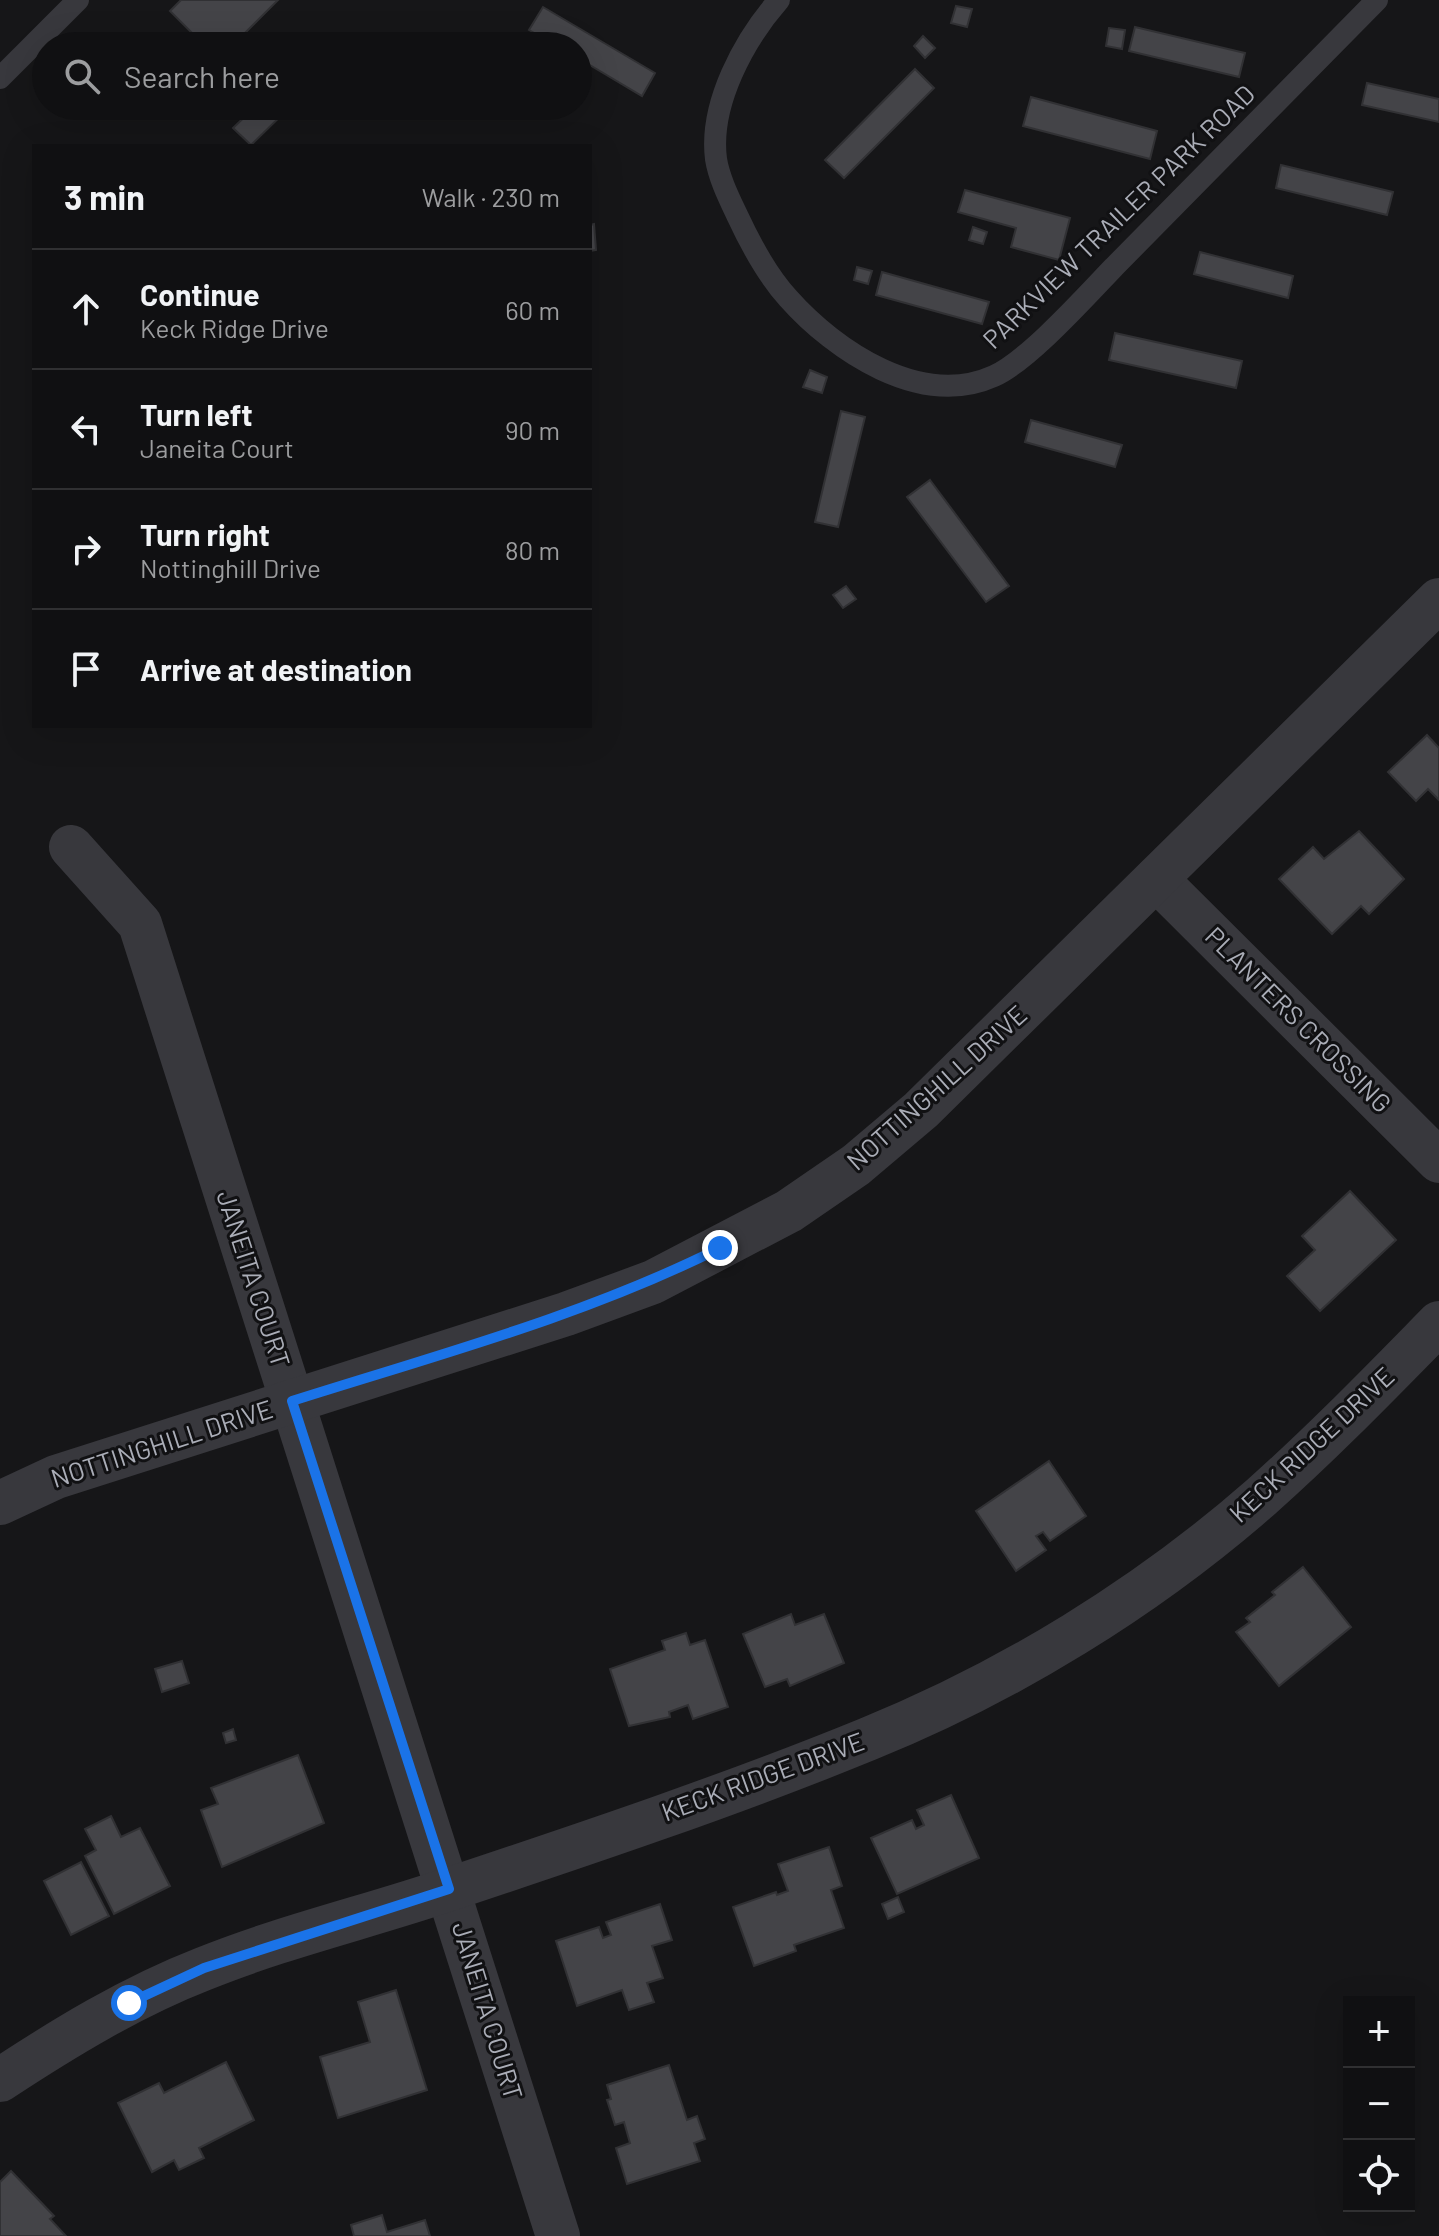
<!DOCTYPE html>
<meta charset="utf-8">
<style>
body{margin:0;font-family:Barlow,sans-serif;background:#19191b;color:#f1f3f6}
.controls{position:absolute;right:24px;bottom:24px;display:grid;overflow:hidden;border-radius:0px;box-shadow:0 8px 32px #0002}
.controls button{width:72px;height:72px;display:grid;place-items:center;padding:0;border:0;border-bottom:2px solid #303032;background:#101012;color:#f1f3f6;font:40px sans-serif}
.stop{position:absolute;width:24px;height:24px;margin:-18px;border:6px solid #1a73e8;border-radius:50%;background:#fff}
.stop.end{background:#1a73e8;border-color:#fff;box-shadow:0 2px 8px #0008}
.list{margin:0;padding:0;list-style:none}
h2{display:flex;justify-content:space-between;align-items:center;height:104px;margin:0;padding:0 32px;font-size:34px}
h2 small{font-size:26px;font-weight:400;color:#9c9d9f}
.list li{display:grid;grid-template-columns:52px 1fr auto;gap:24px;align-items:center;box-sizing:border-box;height:120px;padding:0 32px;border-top:2px solid #303032}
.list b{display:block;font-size:30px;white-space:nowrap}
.list p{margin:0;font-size:26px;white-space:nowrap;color:#9c9d9f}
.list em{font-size:26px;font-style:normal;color:#9c9d9f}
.icon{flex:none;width:44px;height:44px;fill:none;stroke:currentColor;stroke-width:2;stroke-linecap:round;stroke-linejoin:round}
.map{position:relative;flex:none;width:1439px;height:2236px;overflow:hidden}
.search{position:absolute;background:#101012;box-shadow:0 8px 32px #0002;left:32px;top:32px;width:560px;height:88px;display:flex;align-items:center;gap:20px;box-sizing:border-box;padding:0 28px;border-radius:44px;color:#9c9d9f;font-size:30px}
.panel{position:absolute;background:#101012;box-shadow:0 8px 32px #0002;left:32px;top:144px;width:560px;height:584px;border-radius:0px}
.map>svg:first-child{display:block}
</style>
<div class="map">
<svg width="1439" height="2236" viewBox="0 0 1439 2236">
<rect width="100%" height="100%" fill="#161618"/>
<g fill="#444448" stroke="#313134" stroke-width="2">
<polygon points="181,0 278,0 232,46 205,46 170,11"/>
<polygon points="956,6 972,9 967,27 951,23"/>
<polygon points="543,7 655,73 642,96 578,58 578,46 557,46 529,30"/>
<polygon points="1135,27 1245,53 1239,77 1129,51"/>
<polygon points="1109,28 1125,30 1122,49 1106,46"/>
<polygon points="923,36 935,48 925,58 914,46"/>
<polygon points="915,69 934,88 844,178 825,160"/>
<polygon points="1367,83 1439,99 1439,122 1362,105"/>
<polygon points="1031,97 1157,131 1150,159 1023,126"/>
<polygon points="256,106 291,106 251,145 233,128"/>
<polygon points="1281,165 1393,192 1387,215 1276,188"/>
<polygon points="965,190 1070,218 1059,260 1011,247 1016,228 958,212"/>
<polygon points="594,224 596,250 590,251 590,225"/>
<polygon points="973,227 987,232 983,244 969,240"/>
<polygon points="1200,252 1293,276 1288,298 1194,274"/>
<polygon points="857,267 872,271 868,284 854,280"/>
<polygon points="882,272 989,302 982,324 876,295"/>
<polygon points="1115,333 1242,361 1236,388 1109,360"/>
<polygon points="810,370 827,377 822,393 803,387"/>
<polygon points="841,411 865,417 838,527 815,522"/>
<polygon points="1031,420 1122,445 1115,467 1025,442"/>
<polygon points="930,480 1009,586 986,602 907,497"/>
<polygon points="846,586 856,599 843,608 833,595"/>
<polygon points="1427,735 1439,748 1439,800 1428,789 1416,801 1388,772"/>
<polygon points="1359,831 1404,879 1369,914 1361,906 1332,934 1279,879 1313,847 1324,859"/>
<polygon points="1350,1191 1396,1240 1320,1311 1287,1276 1315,1250 1302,1236"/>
<polygon points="1049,1461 1086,1516 1050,1541 1043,1532 1036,1536 1046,1550 1016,1571 976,1511"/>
<polygon points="1303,1567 1351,1627 1279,1686 1236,1632 1250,1622 1246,1618 1275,1595 1272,1592"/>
<polygon points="791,1614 795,1625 824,1614 844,1663 790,1686 787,1679 765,1687 743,1634"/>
<polygon points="686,1633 690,1645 705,1640 728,1707 693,1719 688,1705 669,1712 670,1717 629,1726 610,1669 665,1650 662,1641"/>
<polygon points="182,1661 189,1683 162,1692 155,1669"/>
<polygon points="233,1729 236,1740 226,1743 223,1733"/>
<polygon points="298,1755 324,1823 222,1867 201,1810 218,1804 211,1788"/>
<polygon points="951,1795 979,1858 897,1894 871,1838 912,1820 916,1829 924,1825 917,1810"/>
<polygon points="111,1816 121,1837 140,1828 170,1886 114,1914 85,1856 96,1850 85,1829"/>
<polygon points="829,1847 842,1886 831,1890 844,1928 794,1945 796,1951 754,1966 733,1907 776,1892 777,1895 788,1891 778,1864"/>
<polygon points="81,1862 109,1916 71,1935 44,1881"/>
<polygon points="898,1897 904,1912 888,1919 882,1904"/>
<polygon points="660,1904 672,1940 652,1946 663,1978 647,1983 654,2002 629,2010 622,1990 577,2006 556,1941 599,1927 603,1938 611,1935 606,1922"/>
<polygon points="396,1990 427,2090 338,2118 320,2057 370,2042 358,2002"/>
<polygon points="226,2062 254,2120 199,2148 204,2158 179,2170 174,2160 152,2172 118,2103 159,2083 164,2093"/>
<polygon points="669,2065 687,2120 697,2116 705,2139 694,2143 700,2161 627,2184 616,2148 630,2143 624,2122 615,2125 607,2100 611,2099 607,2085"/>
<polygon points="11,2171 54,2216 50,2219 66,2236 0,2236 0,2182"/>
<polygon points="382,2215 387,2232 425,2220 430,2236 354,2236 351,2225"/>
</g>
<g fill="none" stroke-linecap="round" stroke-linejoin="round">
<g stroke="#38383d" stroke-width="22">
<path d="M 779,0 C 744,40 709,104 716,159 C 719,178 729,198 737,215 C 750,243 767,275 788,298 C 835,351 921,409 994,376 C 1028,361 1087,295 1114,267 C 1202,178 1290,89 1377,0"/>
<polyline points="0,78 78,0"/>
</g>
<g stroke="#38383d" stroke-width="44">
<polyline points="71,847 140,924 558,2236"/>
<polyline points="1156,879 1439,1161"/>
<polyline points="0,1503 56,1477 566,1314 653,1282 789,1211 856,1165 921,1110 1439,600"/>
<path d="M 0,2080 C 64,2038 131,1997 203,1969 C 282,1937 367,1917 447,1890 C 588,1843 731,1795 868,1739 C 1009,1682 1147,1597 1261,1497 C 1323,1442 1381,1382 1439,1323"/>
</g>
</g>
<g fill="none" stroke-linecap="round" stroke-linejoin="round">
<path stroke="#1a73e8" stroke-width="10" d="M 129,2003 L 204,1968 L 449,1889 L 292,1401 C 437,1355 584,1316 720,1248"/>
</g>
<g text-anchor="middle" stroke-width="6" stroke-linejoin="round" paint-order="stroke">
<g font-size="26" fill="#aaadb7" stroke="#111113">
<text transform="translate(1119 217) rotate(-44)" y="9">PARKVIEW TRAILER PARK ROAD</text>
<text transform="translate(1298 1020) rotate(45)" y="9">PLANTERS CROSSING</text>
<text transform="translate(937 1088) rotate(-42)" y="9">NOTTINGHILL DRIVE</text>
<text transform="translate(253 1279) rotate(72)" y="9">JANEITA COURT</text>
<text transform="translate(162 1444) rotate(-18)" y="9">NOTTINGHILL DRIVE</text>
<text transform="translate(1312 1445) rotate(-43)" y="9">KECK RIDGE DRIVE</text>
<text transform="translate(763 1777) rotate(-20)" y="9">KECK RIDGE DRIVE</text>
<text transform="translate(487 2011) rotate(73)" y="9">JANEITA COURT</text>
</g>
</g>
</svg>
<div class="controls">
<button>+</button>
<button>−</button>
<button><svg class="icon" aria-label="locate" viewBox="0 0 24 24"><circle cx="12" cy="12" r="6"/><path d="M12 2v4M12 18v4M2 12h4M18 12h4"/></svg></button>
</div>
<div class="stop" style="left:129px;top:2003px"></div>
<div class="stop end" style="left:720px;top:1248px"></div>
<div class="search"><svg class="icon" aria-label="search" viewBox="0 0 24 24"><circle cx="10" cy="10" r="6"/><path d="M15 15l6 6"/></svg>Search here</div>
<section class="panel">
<h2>3 min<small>Walk · 230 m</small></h2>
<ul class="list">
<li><svg class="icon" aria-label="ahead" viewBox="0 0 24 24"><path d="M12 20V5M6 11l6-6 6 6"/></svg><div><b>Continue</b><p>Keck Ridge Drive</p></div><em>60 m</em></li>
<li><svg class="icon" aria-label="left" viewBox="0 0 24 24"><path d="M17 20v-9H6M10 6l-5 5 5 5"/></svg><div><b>Turn left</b><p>Janeita Court</p></div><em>90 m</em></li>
<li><svg class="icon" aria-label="right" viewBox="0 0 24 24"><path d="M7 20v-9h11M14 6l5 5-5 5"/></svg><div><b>Turn right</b><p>Nottinghill Drive</p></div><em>80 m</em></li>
<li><svg class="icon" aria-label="arrive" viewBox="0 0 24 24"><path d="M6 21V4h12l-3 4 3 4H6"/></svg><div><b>Arrive at destination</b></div></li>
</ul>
</section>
</div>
